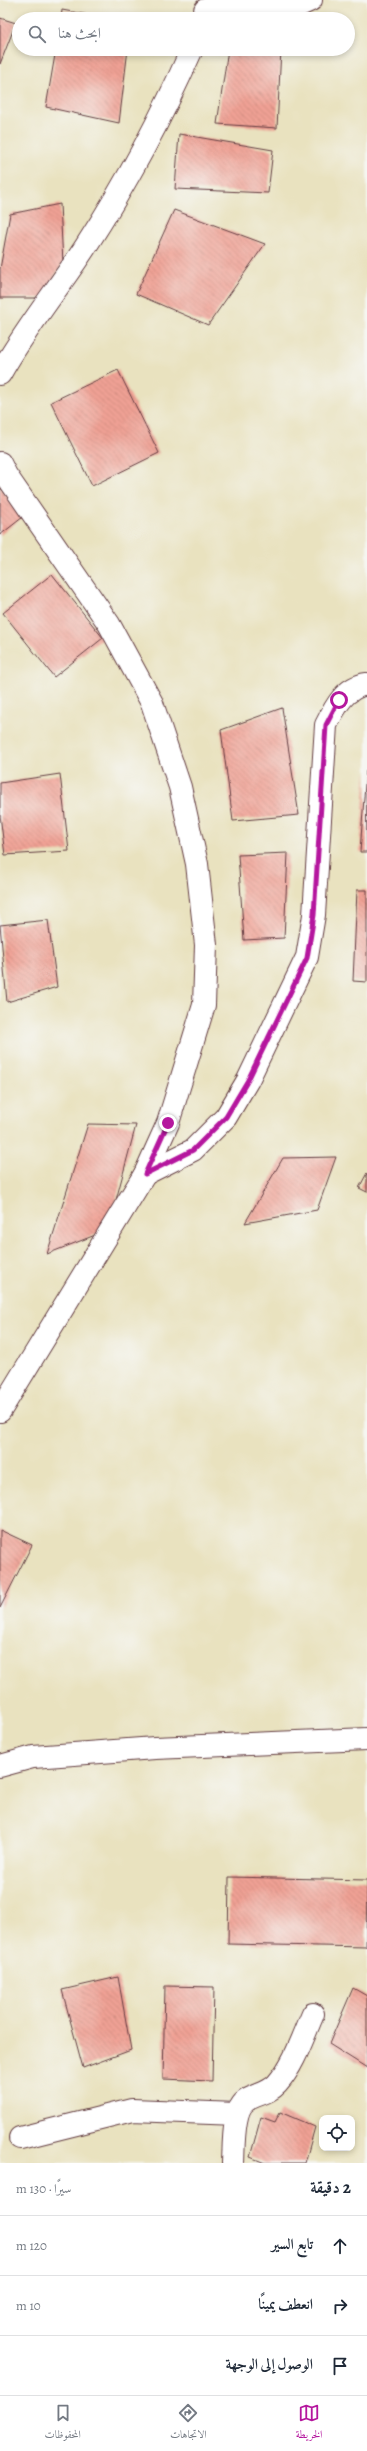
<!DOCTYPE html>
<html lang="ar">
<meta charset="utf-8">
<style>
body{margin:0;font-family:Alegreya,Amiri,serif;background:#f2f2f3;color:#1f2937;direction:rtl}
.controls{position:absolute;right:12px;bottom:12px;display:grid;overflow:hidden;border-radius:8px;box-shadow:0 2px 6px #0003}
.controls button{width:36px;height:36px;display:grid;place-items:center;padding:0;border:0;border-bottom:1px solid #e0e1e3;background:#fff;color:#1f2937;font:20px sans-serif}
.stop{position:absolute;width:12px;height:12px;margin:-9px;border:3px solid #b5179e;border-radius:50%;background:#fff}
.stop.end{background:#b5179e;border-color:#fff;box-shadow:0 1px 4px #0008}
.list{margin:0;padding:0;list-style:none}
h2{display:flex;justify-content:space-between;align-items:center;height:52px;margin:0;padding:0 16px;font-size:17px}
h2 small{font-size:13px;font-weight:400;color:#747a83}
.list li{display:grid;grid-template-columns:26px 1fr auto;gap:12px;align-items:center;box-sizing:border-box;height:60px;padding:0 16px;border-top:1px solid #e0e1e3}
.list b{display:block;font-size:15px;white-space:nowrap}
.list em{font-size:13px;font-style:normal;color:#747a83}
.icon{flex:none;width:22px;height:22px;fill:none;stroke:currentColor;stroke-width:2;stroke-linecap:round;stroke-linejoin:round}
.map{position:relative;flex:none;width:367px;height:2163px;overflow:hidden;direction:ltr}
.search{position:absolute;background:#fff;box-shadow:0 2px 6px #0003;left:12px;right:12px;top:12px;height:44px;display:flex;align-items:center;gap:10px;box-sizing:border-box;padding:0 14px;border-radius:22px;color:#747a83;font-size:15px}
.sheet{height:232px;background:#fff}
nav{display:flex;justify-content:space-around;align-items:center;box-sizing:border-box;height:56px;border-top:1px solid #e0e1e3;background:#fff;font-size:11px;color:#747a83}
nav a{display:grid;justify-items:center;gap:2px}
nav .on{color:#b5179e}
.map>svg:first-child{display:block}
</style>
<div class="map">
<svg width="367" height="2163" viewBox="0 0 367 2163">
<defs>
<pattern id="building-back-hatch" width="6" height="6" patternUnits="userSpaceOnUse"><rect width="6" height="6" fill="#f0a194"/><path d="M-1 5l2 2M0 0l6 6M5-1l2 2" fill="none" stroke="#c48379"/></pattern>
</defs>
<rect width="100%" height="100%" fill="#f6f6f2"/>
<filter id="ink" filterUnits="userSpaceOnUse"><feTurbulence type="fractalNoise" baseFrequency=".025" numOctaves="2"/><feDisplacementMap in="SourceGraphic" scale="8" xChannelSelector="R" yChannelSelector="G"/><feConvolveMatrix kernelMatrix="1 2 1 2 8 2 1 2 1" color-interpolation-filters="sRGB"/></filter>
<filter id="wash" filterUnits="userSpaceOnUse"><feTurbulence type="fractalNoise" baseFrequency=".012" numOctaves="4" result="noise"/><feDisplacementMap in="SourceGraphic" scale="16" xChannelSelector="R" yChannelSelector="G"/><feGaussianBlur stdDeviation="0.9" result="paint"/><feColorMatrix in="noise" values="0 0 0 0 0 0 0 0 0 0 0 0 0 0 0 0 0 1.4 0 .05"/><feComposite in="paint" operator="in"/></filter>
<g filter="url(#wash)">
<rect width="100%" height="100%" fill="#e9e2bf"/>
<g id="blocks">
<g fill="url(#building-back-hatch)">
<polygon points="62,10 105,18 105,19 61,19"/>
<polygon points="0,18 16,23 0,64"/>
<polygon points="56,49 128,49 119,123 46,107"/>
<polygon points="228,49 281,49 277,128 217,124"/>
<polygon points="179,134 273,150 268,193 175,189"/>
<polygon points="60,204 63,263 41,298 0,298 0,269 10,214"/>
<polygon points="174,210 265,244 208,325 136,294"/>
<polygon points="118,370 159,453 92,486 51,402"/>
<polygon points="0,487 23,517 0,535"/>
<polygon points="52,574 103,638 54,677 3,613"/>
<polygon points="282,708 299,815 233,821 221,730"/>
<polygon points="366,771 367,852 360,852"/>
<polygon points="60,774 69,851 5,855 0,815 0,783"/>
<polygon points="288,853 284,938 244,940 238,855"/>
<polygon points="357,890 367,890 367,982 353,981"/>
<polygon points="48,920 57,987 7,1002 0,925"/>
<polygon points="88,1124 136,1125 108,1230 47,1254"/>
<polygon points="336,1157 317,1210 245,1223 283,1158"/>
<polygon points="367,1173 367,1192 359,1188"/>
<polygon points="0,1530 32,1545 0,1608"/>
<polygon points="229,1877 367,1880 366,1947 228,1944"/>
<polygon points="118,1977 131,2050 83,2068 62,1990"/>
<polygon points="165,1986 214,1987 212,2081 163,2079"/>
<polygon points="353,1988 367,1996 367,2068 329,2044"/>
<polygon points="280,2112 315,2127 305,2163 265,2163 250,2157 261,2117 275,2122"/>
</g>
</g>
</g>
<g filter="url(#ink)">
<use href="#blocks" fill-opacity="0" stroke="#623c41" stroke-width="1"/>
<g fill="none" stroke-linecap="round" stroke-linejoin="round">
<g stroke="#623c41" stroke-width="24">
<g id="minor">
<polyline points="205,10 300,5 311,0"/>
<path d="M 0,374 C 25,329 58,289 86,246 C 126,184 162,117 192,49"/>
<polyline points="0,463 6,475 109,624 152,703 180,787 197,864 206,945 204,1005 168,1123 145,1174 0,1411"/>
<path d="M 145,1174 L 193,1150 L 226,1117 L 248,1080 L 307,957 L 314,915 L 326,725 C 335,707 345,687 367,684"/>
<polyline points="0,1766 33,1757 155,1748 367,1739"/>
<polyline points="20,2138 132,2110 237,2114"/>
<path d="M 233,2163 C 234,2147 232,2109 247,2100 C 257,2094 269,2093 277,2084 C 294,2065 303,2037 313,2014"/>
</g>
</g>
<use href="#minor" stroke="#fff" stroke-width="22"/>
</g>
</g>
<g fill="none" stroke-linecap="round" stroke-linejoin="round" filter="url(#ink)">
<polyline stroke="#b5179e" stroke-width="5" points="168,1123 145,1174 193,1150 226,1117 248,1080 307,958 314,915 326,725 339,700"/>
</g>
</svg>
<div class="controls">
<button><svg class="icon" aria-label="locate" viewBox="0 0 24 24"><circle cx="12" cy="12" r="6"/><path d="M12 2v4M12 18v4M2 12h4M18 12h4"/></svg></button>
</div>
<div class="stop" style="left:339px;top:700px"></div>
<div class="stop end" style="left:168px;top:1123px"></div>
<div class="search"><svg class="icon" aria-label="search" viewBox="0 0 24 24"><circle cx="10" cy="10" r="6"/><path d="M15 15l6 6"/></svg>ابحث هنا</div>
</div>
<section class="sheet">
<h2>2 دقيقة<small>سيرًا · 130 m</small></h2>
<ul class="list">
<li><svg class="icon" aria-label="ahead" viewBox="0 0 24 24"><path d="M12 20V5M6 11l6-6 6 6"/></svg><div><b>تابع السير</b></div><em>120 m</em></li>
<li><svg class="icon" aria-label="right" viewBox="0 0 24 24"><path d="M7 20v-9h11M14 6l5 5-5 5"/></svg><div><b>انعطف يمينًا</b></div><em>10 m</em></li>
<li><svg class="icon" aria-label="arrive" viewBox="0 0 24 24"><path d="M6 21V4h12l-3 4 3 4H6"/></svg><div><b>الوصول إلى الوجهة</b></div></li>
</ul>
</section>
<nav>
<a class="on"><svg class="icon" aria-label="map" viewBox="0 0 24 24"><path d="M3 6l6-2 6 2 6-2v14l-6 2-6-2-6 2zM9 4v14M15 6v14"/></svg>الخريطة</a>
<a><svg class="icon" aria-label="directions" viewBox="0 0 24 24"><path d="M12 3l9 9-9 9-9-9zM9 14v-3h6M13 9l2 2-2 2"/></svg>الاتجاهات</a>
<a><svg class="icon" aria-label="saved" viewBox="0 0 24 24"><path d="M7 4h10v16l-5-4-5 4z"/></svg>المحفوظات</a>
</nav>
